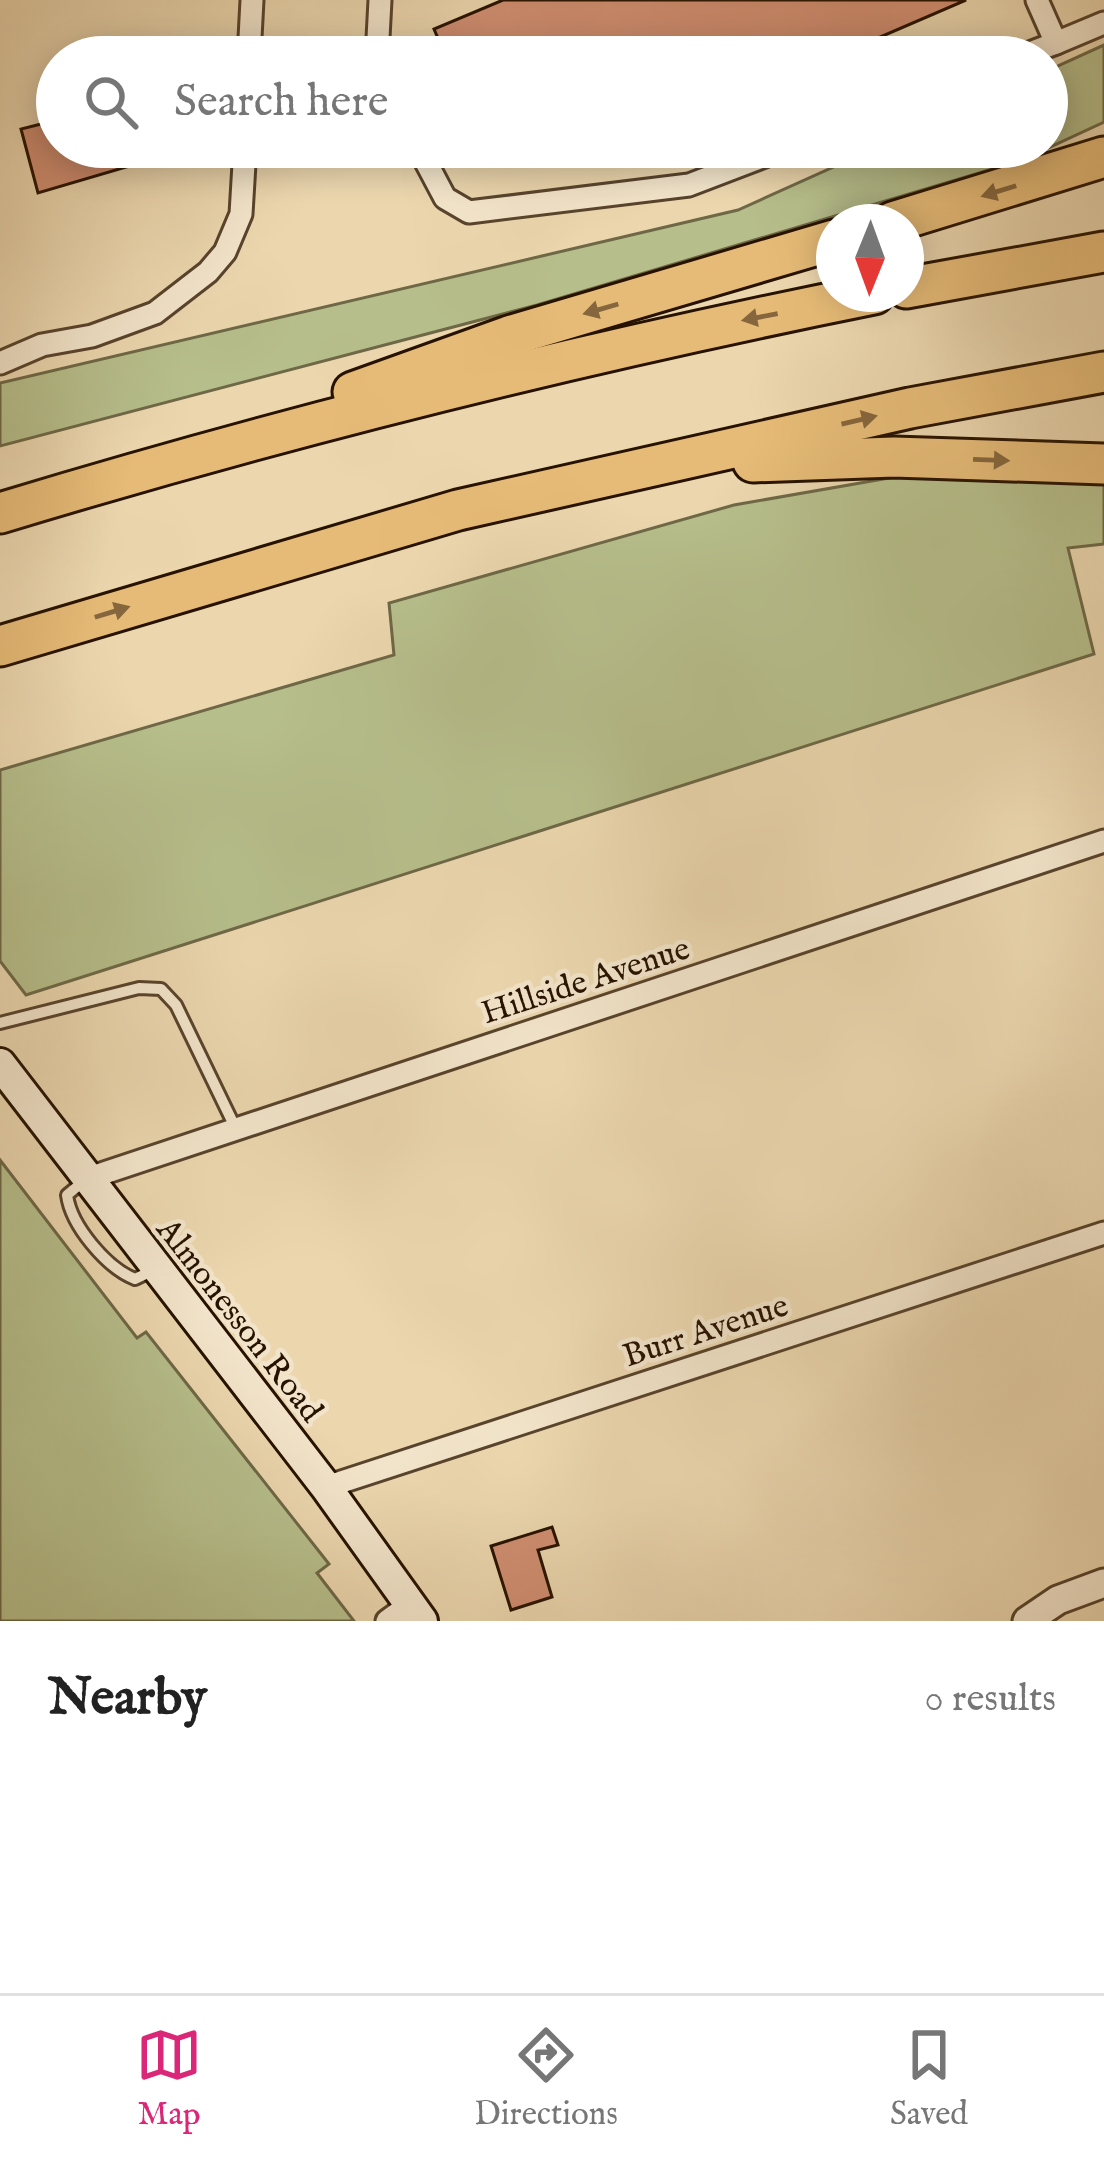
<!DOCTYPE html>
<style>
body{margin:0;font-family:"IM FELL English",serif;background:#f2f2f2;color:#222}
.compass{position:absolute;left:816px;top:204px;width:108px;height:108px;border-radius:50%;background:#fff;box-shadow:0 6px 30px #0003;rotate:181deg}
.list{margin:0;padding:0;list-style:none}
h2{display:flex;justify-content:space-between;align-items:center;height:156px;margin:0;padding:0 48px;font-size:51px}
h2 small{font-size:39px;font-weight:400;color:#767676}
.icon{flex:none;width:66px;height:66px;fill:none;stroke:currentColor;stroke-width:2;stroke-linecap:round;stroke-linejoin:round}
.map{position:relative;flex:none;width:1104px;height:1621px;overflow:hidden}
.search{position:absolute;background:#fff;box-shadow:0 6px 30px #0003;left:36px;right:36px;top:36px;height:132px;display:flex;align-items:center;gap:30px;box-sizing:border-box;padding:0 42px;border-radius:66px;color:#767676;font-size:45px}
.sheet{height:372px;background:#fff}
nav{display:flex;justify-content:space-around;align-items:center;box-sizing:border-box;height:168px;border-top:3px solid #e0e0e0;background:#fff;font-size:33px;color:#767676}
nav a{display:grid;justify-items:center;gap:6px}
nav .on{color:#db2777}
.map>svg:first-child{display:block}
</style>
<div class="map">
<svg width="1104" height="1621" viewBox="0 0 1104 1621">
<rect width="100%" height="100%" fill="#ebd6ae"/>
<filter id="stains"><feTurbulence type="fractalNoise" baseFrequency=".00167" numOctaves="4"/><feColorMatrix values="0 0 0 0 .2 0 0 0 0 .09 0 0 0 0 .02 0 0 0 .5 -.17"/></filter>
<radialGradient id="worn" r=".72"><stop offset=".6" stop-color="#630" stop-opacity="0"/><stop offset="1" stop-color="#630" stop-opacity=".3"/></radialGradient>
<g fill="#b6be8b" stroke="#6e6846" stroke-width="3">
<polygon points="1104,45 1104,122 1022,160 537,305 0,446 0,383 738,210 878,147 1047,147 1047,71"/>
<polygon points="952,467 1104,471 1104,544 1068,548 1094,654 26,995 0,961 0,770 394,655 389,603 734,505"/>
<polygon points="0,1160 137,1338 146,1332 329,1564 317,1573 354,1621 0,1621"/>
</g>
<g fill="#d08e71" stroke="#271200" stroke-width="3">
<polygon points="503,0 966,0 834,57 446,57 434,29"/>
<polygon points="57,120 57,147 194,147 38,193 21,129"/>
<polygon points="486,147 533,147 493,164"/>
<polygon points="552,1527 558,1545 538,1550 552,1597 511,1610 491,1546"/>
</g>
<g fill="none" stroke-linecap="round" stroke-linejoin="round">
<g stroke="#58432c" stroke-width="16">
<g id="service">
<polyline points="0,1023 139,988 161,989 176,1005 236,1129"/>
<path d="M 84,1181 L 67,1195 C 71,1226 107,1268 135,1279 L 154,1270"/>
</g>
</g>
<g stroke="#58432c" stroke-width="27">
<g id="minor">
<polyline points="1056,43 1104,23"/>
<polyline points="249,57 252,0"/>
<polyline points="377,57 380,0"/>
<polyline points="1019,57 1056,43 1037,0"/>
<polyline points="418,147 445,198 469,212 689,185 788,147"/>
<polyline points="0,363 42,345 92,336 155,313 208,272 225,252 241,214 245,147"/>
<polyline points="86,1179 1104,841"/>
<polyline points="326,1487 1104,1233"/>
<polyline points="387,1621 409,1605"/>
</g>
</g>
<g stroke="#58432c" stroke-width="33">
<polyline id="tertiary" points="1027,1621 1058,1600 1104,1583"/>
</g>
<g stroke="#271200" stroke-width="36">
<polyline id="secondary" points="0,1064 326,1487 422,1621"/>
</g>
<g stroke="#271200" stroke-width="45">
<g id="motorway">
<polyline points="893,222 1104,157"/>
<polyline points="906,288 1104,252"/>
<polyline points="353,392 509,336 834,240"/>
<polyline points="753,462 894,457 1104,464"/>
<path d="M 0,513 C 287,426 580,353 874,294"/>
<polyline points="0,646 458,510 910,408 1104,372"/>
</g>
</g>
<use href="#service" stroke="#f2e4ca" stroke-width="10"/>
<use href="#minor" stroke="#f2e4ca" stroke-width="21"/>
<use href="#tertiary" stroke="#f2e4ca" stroke-width="27"/>
<use href="#secondary" stroke="#f2e4ca" stroke-width="30"/>
<use href="#motorway" stroke="#e6bb77" stroke-width="39"/>
</g>
<defs><path id="oneway-solid" d="M-6-.8H1V-3.2L6.5 0L1 3.2V.8H-6Z" transform="scale(3)"/></defs>
<g fill="#86663c">
<use href="#oneway-solid" transform="translate(999 191) rotate(163)"/>
<use href="#oneway-solid" transform="translate(601 309) rotate(164)"/>
<use href="#oneway-solid" transform="translate(760 317) rotate(169)"/>
<use href="#oneway-solid" transform="translate(859 420) rotate(-13)"/>
<use href="#oneway-solid" transform="translate(991 460) rotate(2)"/>
<use href="#oneway-solid" transform="translate(112 612) rotate(-17)"/>
</g>
<g text-anchor="middle" stroke-width="9" stroke-linejoin="round" paint-order="stroke">
<g font-size="33" fill="#271200" stroke="#f2e4ca">
<text transform="translate(585 979) rotate(-18)" y="12">Hillside Avenue</text>
<text transform="translate(241 1319) rotate(52)" y="12">Almonesson Road</text>
<text transform="translate(705 1329) rotate(-18)" y="12">Burr Avenue</text>
</g>
</g>
<rect width="100%" height="100%" filter="url(#stains)"/>
<rect width="100%" height="100%" fill="url(#worn)"/>
</svg>
<svg class="compass" viewBox="-18 -18 36 36"><path d="M0-13l5 13h-10z" fill="#e53935"/><path d="M0 13l5-13h-10z" fill="#767676"/></svg>
<div class="search"><svg class="icon" aria-label="search" viewBox="0 0 24 24"><circle cx="10" cy="10" r="6"/><path d="M15 15l6 6"/></svg>Search here</div>
</div>
<section class="sheet">
<h2>Nearby<small>0 results</small></h2>
<ul class="list">
</ul>
</section>
<nav>
<a class="on"><svg class="icon" aria-label="map" viewBox="0 0 24 24"><path d="M3 6l6-2 6 2 6-2v14l-6 2-6-2-6 2zM9 4v14M15 6v14"/></svg>Map</a>
<a><svg class="icon" aria-label="directions" viewBox="0 0 24 24"><path d="M12 3l9 9-9 9-9-9zM9 14v-3h6M13 9l2 2-2 2"/></svg>Directions</a>
<a><svg class="icon" aria-label="saved" viewBox="0 0 24 24"><path d="M7 4h10v16l-5-4-5 4z"/></svg>Saved</a>
</nav>
